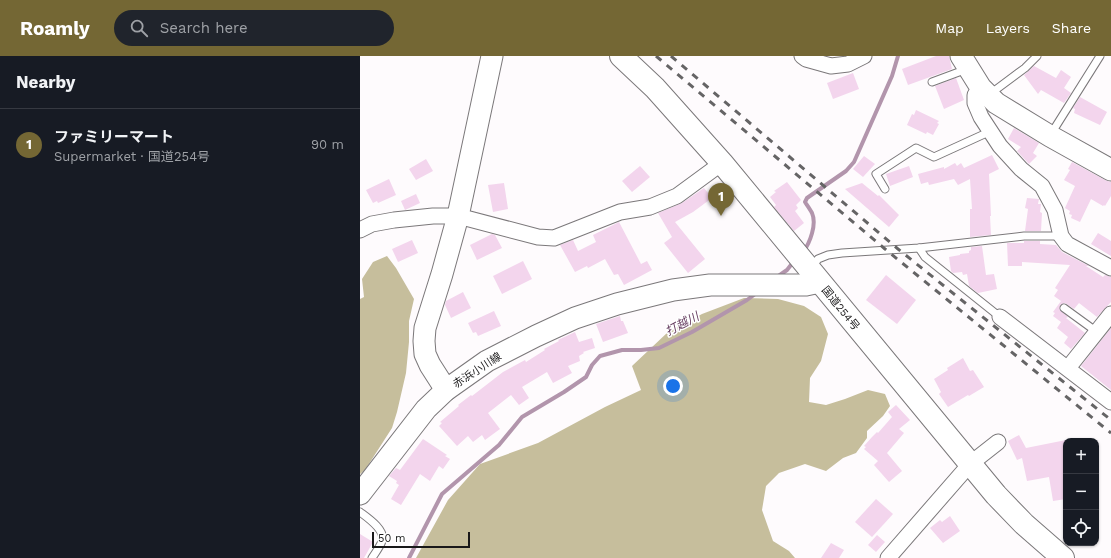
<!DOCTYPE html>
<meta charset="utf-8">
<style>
body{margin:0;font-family:"Work Sans","Noto Sans JP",sans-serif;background:#20242c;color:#f1f3f6}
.controls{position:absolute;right:12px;bottom:12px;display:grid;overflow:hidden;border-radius:8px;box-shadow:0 1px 3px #0004}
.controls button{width:36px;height:36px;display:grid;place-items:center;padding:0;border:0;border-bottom:1px solid #363941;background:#171b24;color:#f1f3f6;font:20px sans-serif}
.scale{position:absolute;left:12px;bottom:10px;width:98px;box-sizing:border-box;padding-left:4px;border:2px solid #191819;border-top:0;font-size:11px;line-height:14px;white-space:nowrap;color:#191819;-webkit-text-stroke:3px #fff;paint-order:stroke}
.you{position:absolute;left:313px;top:330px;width:14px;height:14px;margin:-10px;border:3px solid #fff;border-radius:50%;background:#1a73e8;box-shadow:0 0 0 6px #1a73e833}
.badge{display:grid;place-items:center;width:26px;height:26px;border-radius:50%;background:#746734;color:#fff;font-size:13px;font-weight:700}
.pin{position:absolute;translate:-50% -33px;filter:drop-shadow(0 1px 2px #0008)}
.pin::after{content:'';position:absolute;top:21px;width:14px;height:12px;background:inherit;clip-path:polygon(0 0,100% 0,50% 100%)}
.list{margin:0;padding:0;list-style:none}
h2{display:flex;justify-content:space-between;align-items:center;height:52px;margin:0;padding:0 16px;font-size:17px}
h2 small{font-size:13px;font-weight:400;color:#9ea1a6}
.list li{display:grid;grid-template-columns:26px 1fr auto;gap:12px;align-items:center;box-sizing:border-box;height:72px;padding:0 16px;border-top:1px solid #363941}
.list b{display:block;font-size:15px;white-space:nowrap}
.list p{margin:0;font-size:13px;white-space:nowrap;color:#9ea1a6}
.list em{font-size:13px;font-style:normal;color:#9ea1a6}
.icon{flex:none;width:22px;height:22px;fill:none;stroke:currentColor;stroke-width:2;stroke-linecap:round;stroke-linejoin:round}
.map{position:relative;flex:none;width:751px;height:502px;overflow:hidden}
header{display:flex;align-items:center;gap:24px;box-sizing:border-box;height:56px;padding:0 20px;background:#746734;color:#fff}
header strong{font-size:19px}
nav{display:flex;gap:22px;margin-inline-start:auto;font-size:14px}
.search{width:280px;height:36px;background:#20242c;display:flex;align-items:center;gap:10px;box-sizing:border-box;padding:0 14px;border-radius:22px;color:#9ea1a6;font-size:15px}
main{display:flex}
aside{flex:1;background:#171b24}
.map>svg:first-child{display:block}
</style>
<header>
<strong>Roamly</strong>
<div class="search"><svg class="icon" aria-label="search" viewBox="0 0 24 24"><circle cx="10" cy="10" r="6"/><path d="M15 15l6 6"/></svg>Search here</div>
<nav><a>Map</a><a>Layers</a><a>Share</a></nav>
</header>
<main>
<aside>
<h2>Nearby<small></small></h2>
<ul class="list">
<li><span class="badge">1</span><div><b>ファミリーマート</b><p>Supermarket · 国道254号</p></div><em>90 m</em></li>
</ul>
</aside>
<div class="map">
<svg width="751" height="502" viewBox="0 0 751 502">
<rect width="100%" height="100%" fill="#fefbfd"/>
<g fill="#c6be9c">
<polygon points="27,200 36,212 54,243 49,265 49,286 46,317 37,356 32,372 5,414 0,418 0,243 4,241 2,223 13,206"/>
<polygon points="384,242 418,243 444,250 461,261 468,278 461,305 450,322 449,346 466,349 485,343 508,334 525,338 530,350 523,360 507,375 507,382 496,397 483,402 466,415 445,408 419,417 406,430 402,454 413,485 429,495 435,502 56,502 88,444 120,408 178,387 245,351 281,334 272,310 308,276 342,258"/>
</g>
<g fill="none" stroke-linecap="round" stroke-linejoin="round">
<g stroke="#b295ac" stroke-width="4">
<path d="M 443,196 C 450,187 457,168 452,157 C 450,153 447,149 445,146 L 447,142 L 486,115 L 494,106 L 532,20 L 538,0"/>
<polyline points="417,221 427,214 434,205"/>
<polyline points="49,502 82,438 139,389 162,361 204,336 226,321 232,309 240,300 262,294 281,294 299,292 332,276 387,244 398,236"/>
</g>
</g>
<g fill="#f3d5ed">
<polygon points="576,0 589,0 592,13 548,29 542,13"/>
<polygon points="674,10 696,22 701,14 711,21 704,32 711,37 704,47 681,34 678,38 664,19"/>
<polygon points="493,17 499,33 473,43 467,27"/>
<polygon points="596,22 604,44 584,53 575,30"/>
<polygon points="720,41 747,56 740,69 714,57 715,53 713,52"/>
<polygon points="556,54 579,65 577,67 579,68 573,79 567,76 566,78 547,69 552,58 554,59"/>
<polygon points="654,72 679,87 673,97 677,100 669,108 657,95 661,91 648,83"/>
<polygon points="632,99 639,113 629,118 631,160 630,160 631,179 610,181 610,153 612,153 610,123 598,129 594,123 569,129 568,126 561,128 558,118 584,111 584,113 595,107 597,110 601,107 604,112"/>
<polygon points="504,100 515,108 503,121 493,113"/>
<polygon points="66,103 73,115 56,124 49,113"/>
<polygon points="712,106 745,124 751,126 751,140 745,150 744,149 743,150 731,143 720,166 711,162 712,159 709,158 710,155 705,152 715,130 704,124 710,114 708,113"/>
<polygon points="280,110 290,121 272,136 262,125"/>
<polygon points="549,110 553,121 530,130 526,118"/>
<polygon points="29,123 36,139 18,147 17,145 13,147 6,134"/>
<polygon points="427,126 441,144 436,149 438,152 435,155 444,167 434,175 414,151 416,149 410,141 416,136 414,135"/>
<polygon points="144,127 148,153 133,156 128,129"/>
<polygon points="502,127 518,140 519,139 539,159 529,171 485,133"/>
<polygon points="344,132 352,142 333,156 315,166 345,203 328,217 304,187 312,181 298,157 322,147"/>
<polygon points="56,138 60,147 45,154 41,145"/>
<polygon points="667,142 679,143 678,148 681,148 680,156 682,157 681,175 665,175 668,153 665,152"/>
<polygon points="259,166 281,208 287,205 292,214 264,229 258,218 254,219 245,203 228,212 227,210 215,216 200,189 213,184 218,195 236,186 233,179"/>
<polygon points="738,177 751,185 751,200 731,188"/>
<polygon points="132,178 135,179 142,192 117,204 110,189"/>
<polygon points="52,184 58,197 38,206 32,193"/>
<polygon points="664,185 680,185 680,188 696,189 702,196 729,210 726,210 743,221 745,219 751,221 751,246 737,261 719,247 714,253 705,247 700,249 700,254 708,261 706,262 725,277 711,293 704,287 708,281 697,272 701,266 693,260 695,257 693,256 701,245 694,240 698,234 695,232 710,209 662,206 662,210 648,210 647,187 664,187"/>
<polygon points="622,190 626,219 634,218 637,233 618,237 609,230 607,218 603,219 602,216 593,217 591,215 589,201 600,199 600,198 609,197 609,195 611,194 611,191"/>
<polygon points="163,205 172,223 142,238 133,220"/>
<polygon points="526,219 556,244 537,268 506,244"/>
<polygon points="103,236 111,252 91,262 85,249 86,245"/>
<polygon points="134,255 141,270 118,280 116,276 113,277 108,267"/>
<polygon points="260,260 261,265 263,265 268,277 243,286 236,268"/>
<polygon points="751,272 751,334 721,310"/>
<polygon points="215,276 219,286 232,282 235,292 223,296 224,297 219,300 220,305 208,310 212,317 193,327 187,316 162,331 169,342 159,349 151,339 128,357 140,373 125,384 122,379 113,386 108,380 97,390 79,370 82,367 80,366 99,350 98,349 111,339 112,340 143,316 165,304 166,306 185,294 184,293 199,285 198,284"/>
<polygon points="603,302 610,315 613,314 624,331 609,340 608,339 588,351 579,338 581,336 574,323 588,314 587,312"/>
<polygon points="536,349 550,364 539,373 544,377 527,397 542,415 529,426 514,409 518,405 504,393 506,391 504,390 512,381 517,376 518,377 532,361 528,356"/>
<polygon points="659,379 666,392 706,384 706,443 693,445 689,421 667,425 662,402 657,404 648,385"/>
<polygon points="63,383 87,399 85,400 90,403 83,413 79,410 70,425 60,418 41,449 31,443 39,429 36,427 37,425 29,420 36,412 40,414"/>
<polygon points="516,443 533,458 512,481 495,466"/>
<polygon points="590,460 600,475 583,487 570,472 580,464 582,466"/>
<polygon points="0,478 13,486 4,502 0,502"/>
<polygon points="517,479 525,486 516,496 508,489"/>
<polygon points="471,487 484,494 479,502 461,502"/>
</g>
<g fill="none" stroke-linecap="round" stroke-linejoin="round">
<g stroke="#7b787a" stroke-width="9">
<g id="lane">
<polyline points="572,26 607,13"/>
<polyline points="630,38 665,12 677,0"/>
<polyline points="691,78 740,0"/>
<polyline points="525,133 516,118 556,92 574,101 631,75"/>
<polyline points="559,192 565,201 640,261"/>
<polyline points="451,212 458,203 468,199 482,197 559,192 664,180 701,180"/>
<polyline points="704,252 737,276"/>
<path d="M 0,456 C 8,462 26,474 22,485 C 20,491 15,497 12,502"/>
</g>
</g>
<g stroke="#7b787a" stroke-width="17">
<g id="street">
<polyline points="442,0 446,3 471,10 488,8 504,0"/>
<polyline points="621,32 615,39 615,47 621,61 640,90 661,113 682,130 695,154 701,180 707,188 751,212"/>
<polyline points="0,174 12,168 34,164 73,160 98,160 178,181 194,182 260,156 290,151 317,140 362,107"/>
<polyline points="640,261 751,346"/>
<polyline points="708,312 751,258"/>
<polyline points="528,502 610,408 638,386"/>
</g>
</g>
<g stroke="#7b787a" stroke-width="23">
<g id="secondary">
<polyline points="601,0 621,32 636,47 690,80 751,114"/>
<polyline points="86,334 70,309 65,298 64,285 65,272 82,218 98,160 132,0"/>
<polyline points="0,438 66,353 86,334 127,305 176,280 215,262 257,248 313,234 350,229 446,229 460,226"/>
</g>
</g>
<g stroke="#7b787a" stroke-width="24">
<polyline id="highway" points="261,0 295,32 362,107 636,439 664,468 703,502"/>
</g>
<use href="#lane" stroke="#fff" stroke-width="7"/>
<use href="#street" stroke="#fff" stroke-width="15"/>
<use href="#secondary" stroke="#fff" stroke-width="21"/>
<use href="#highway" stroke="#fff" stroke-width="22"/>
<g stroke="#656465" stroke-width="3" stroke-dasharray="7 7" stroke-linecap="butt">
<polyline points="296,0 525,193 751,377"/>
<polyline points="311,0 538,193 751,364"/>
</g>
</g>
<g text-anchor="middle" stroke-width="3" stroke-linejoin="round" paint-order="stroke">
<g font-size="11" fill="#191819" stroke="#fff">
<text transform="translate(481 252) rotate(51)" y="4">国道254号</text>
<text transform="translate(117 314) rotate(-33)" y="4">赤浜小川線</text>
</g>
<g font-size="12" font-style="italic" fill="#673e61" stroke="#fff">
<text transform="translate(322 268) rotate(-28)" y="4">打越川</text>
</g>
</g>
</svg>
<div class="controls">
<button>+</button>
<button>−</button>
<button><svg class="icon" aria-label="locate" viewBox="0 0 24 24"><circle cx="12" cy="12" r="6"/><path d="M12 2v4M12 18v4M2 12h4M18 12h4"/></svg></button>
</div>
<div class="scale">50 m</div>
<div class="you"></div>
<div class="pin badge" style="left:361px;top:160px">1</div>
</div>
</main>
